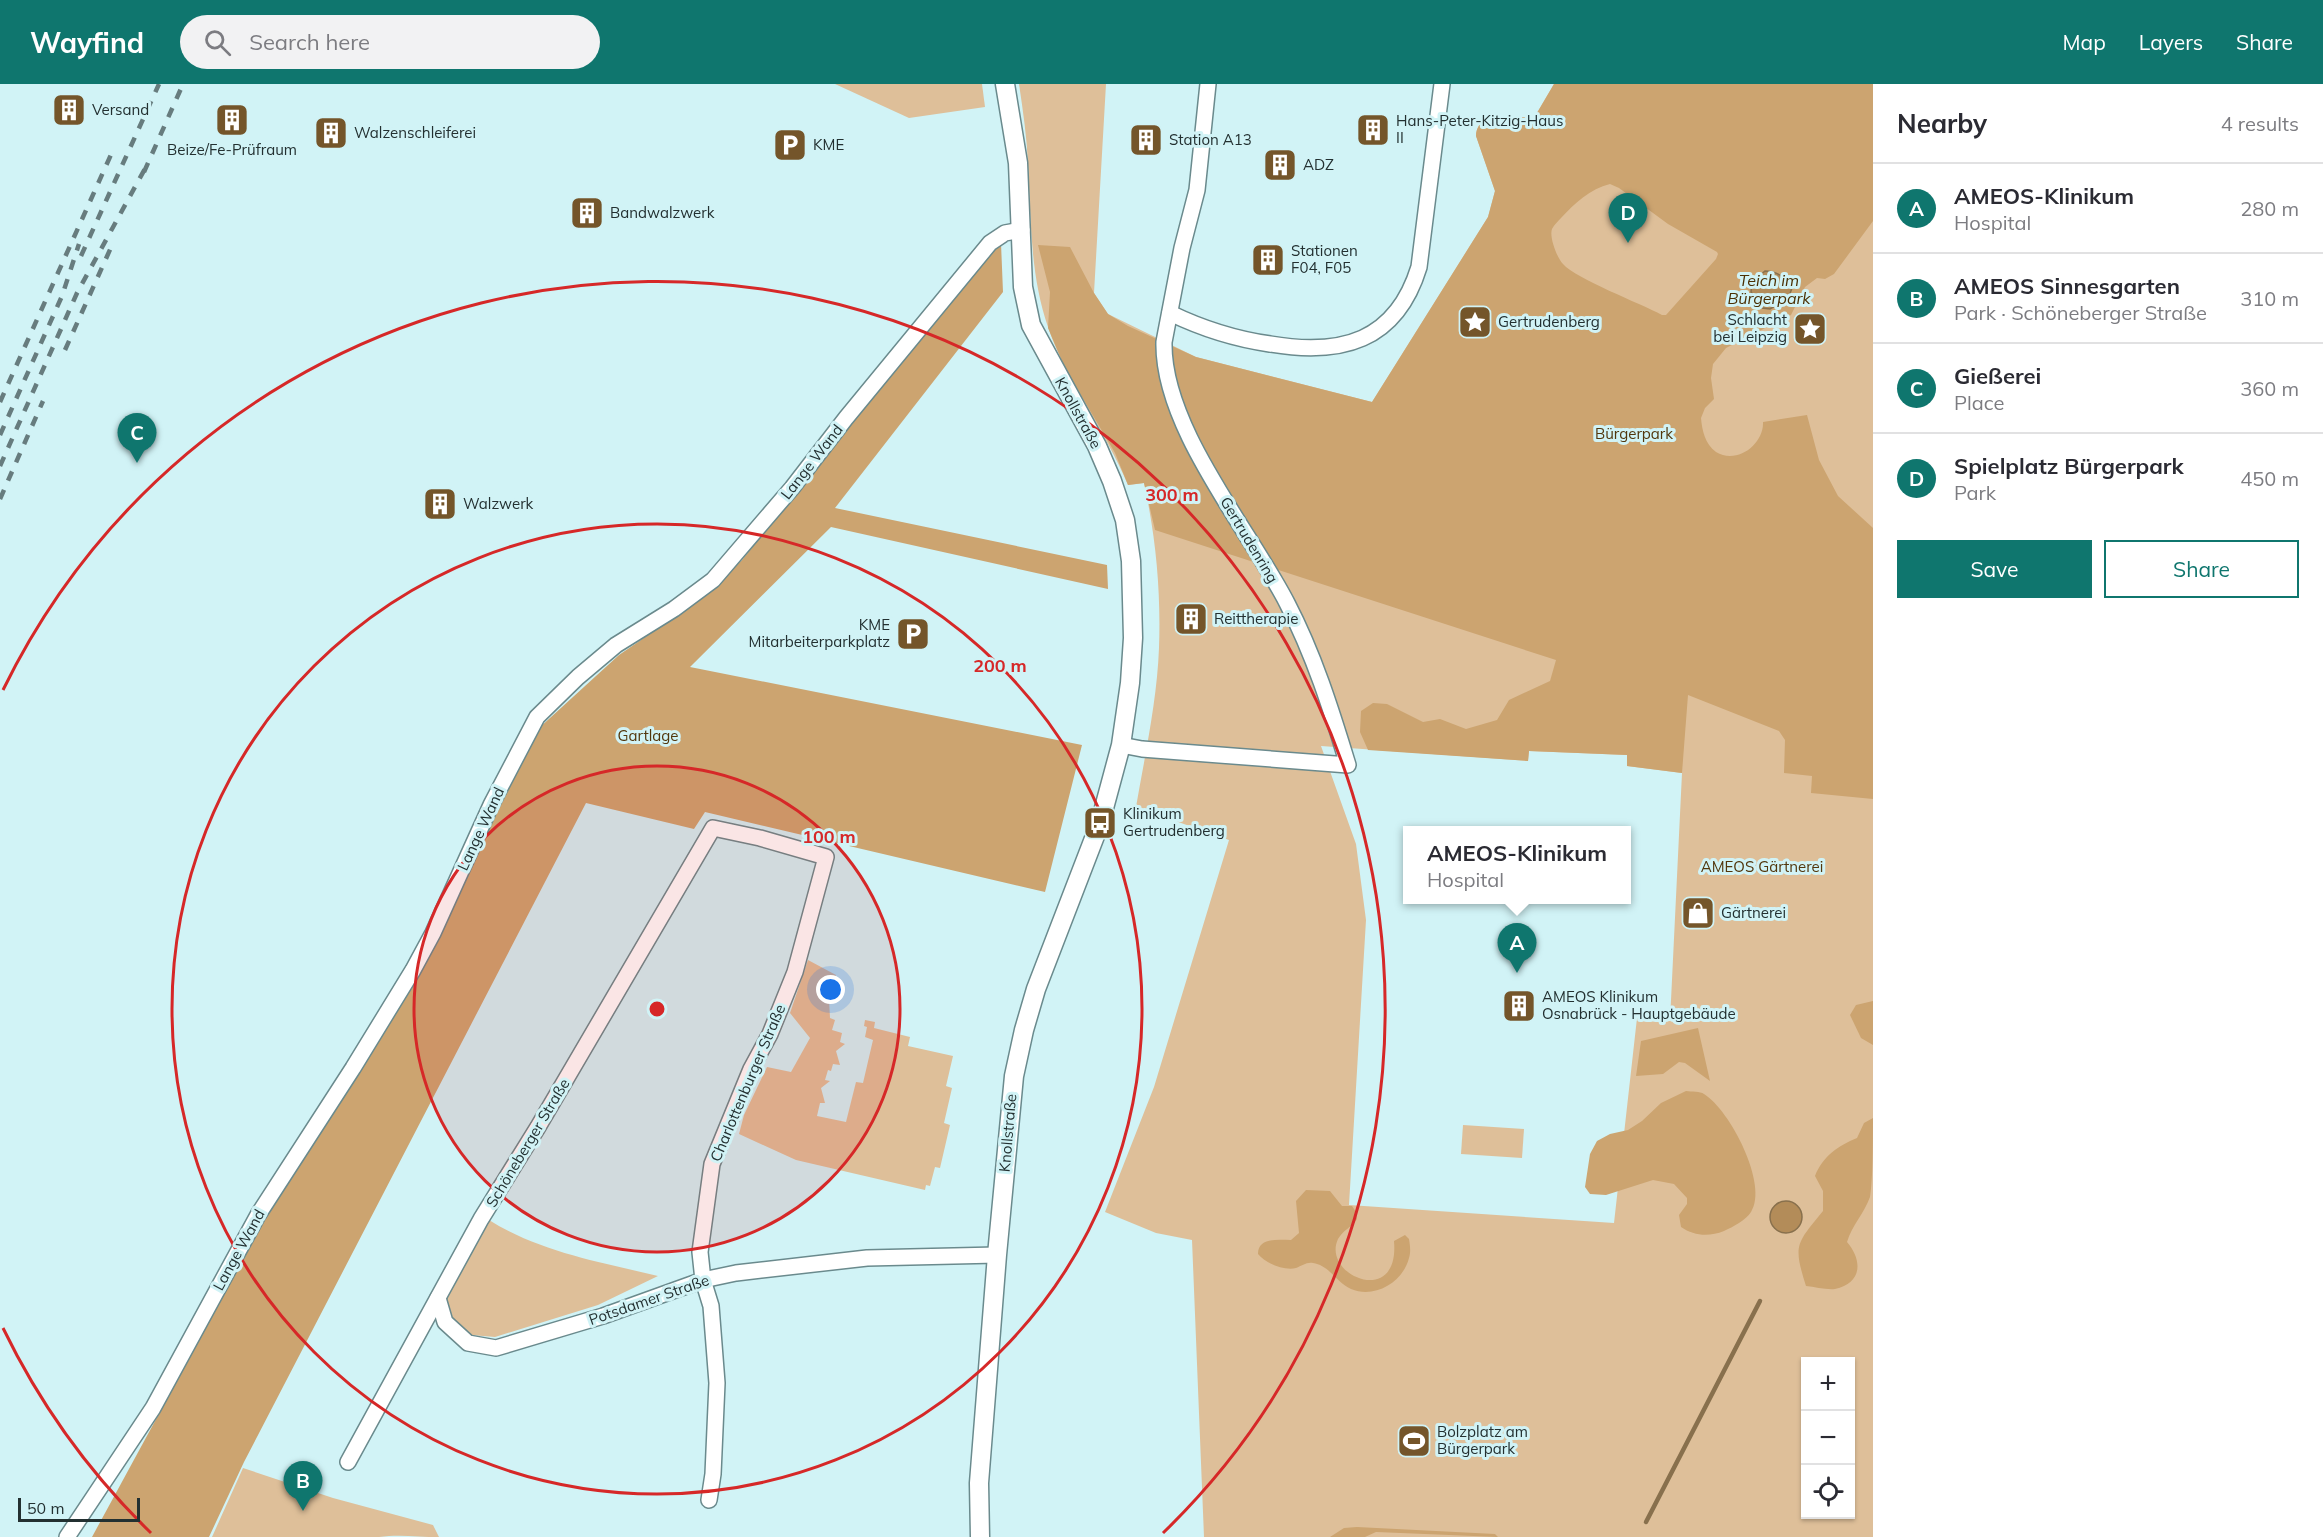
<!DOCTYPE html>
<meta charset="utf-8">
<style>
body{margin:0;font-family:Mulish,sans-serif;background:#f2f2f3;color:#2b2b33}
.controls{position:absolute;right:18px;bottom:18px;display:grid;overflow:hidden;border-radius:0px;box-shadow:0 2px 4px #0004}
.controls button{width:54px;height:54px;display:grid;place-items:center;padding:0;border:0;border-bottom:2px solid #e1e1e2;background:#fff;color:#2b2b33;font:30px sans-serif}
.scale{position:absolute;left:18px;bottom:15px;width:122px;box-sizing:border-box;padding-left:6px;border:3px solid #233031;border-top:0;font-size:16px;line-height:21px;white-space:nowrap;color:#233031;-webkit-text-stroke:4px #d1f3f6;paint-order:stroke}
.you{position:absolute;left:831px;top:906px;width:21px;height:21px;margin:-15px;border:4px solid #fff;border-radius:50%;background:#1a73e8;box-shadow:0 0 0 9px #1a73e833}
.badge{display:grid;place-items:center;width:39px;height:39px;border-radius:50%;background:#0f766e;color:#fff;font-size:20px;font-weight:700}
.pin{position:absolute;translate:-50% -50px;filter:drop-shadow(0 2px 3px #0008)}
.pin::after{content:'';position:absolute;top:32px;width:21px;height:18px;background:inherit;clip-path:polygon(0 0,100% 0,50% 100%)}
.popup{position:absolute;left:1403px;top:742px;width:228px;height:78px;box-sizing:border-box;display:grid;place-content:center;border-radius:0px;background:#fff;filter:drop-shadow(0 2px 4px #0005);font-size:20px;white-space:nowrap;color:#7c7c81}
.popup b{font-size:22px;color:#2b2b33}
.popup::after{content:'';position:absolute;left:50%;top:100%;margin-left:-12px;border:12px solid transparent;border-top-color:#fff}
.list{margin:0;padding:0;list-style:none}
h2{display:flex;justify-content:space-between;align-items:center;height:78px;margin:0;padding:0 24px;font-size:26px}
h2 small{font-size:20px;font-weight:400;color:#7c7c81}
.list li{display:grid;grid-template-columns:39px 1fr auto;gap:18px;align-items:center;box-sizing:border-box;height:90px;padding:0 24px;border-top:2px solid #e1e1e2}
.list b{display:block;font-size:22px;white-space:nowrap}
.list p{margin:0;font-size:20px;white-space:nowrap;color:#7c7c81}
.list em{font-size:20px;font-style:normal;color:#7c7c81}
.actions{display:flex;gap:12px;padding:18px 24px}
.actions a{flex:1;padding:14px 0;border:2px solid #0f766e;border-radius:0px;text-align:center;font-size:21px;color:#0f766e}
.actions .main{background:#0f766e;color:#fff}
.icon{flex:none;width:33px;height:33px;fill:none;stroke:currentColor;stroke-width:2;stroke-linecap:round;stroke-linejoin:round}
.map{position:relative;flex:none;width:1873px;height:1453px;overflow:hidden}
header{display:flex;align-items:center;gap:36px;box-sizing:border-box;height:84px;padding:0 30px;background:#0f766e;color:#fff}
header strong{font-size:28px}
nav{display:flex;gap:33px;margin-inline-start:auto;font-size:21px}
.search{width:420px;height:54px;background:#f2f2f3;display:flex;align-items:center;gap:15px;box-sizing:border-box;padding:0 21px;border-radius:33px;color:#7c7c81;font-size:22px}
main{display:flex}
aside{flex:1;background:#fff}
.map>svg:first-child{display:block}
</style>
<header>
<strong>Wayfind</strong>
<div class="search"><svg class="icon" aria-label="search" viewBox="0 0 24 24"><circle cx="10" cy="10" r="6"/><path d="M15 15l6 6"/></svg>Search here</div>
<nav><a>Map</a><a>Layers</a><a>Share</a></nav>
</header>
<main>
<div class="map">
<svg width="1873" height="1453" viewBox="0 0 1873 1453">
<rect width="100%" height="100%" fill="#d1f3f6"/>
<g fill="#debf99" fill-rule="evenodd">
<polygon points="835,0 982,0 985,23 909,34"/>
<path d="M 1019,0 L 1106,0 L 1094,209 L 1108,230 L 1196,273 L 1372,318 L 1488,133 L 1495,107 L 1476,52 C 1477,25 1516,34 1534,34 L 1554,0 L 1873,0 L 1873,1453 L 1204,1453 L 1192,1156 L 1156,1149 L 1105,1128 L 1154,1003 L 1229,756 L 1136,723 C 1145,671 1157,617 1159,564 C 1161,507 1156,454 1144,399 L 1128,401 C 1106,347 1067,299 1048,243 C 1030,191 1031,136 1028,81 C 1027,54 1023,27 1019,0 ZM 1321,662 L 1528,677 L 1529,667 L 1627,671 L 1627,682 L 1682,689 L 1670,937 L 1637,934 L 1614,1139 L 1349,1121 L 1366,836 L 1356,760 ZM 1806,1278 L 1850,1278 L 1850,1430 L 1806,1430 Z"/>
<polygon points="808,876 836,891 832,909 835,915 829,915 830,934 835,936 832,946 842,949 840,958 845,960 836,967 840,981 833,980 831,987 828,986 825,996 830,997 821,1004 825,1019 820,1019 817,1032 846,1038 856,998 863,999 873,956 865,953 867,943 864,942 865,936 875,938 874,944 910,953 908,962 953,972 946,1002 952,1004 944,1039 950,1041 940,1084 935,1083 930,1102 926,1101 925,1106 796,1076 739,1050 744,1031 767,983 791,988 810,954 790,929"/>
<polygon points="1463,1041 1524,1045 1522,1074 1461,1070"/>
<path d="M 489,1136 C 540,1168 600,1178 658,1192 L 598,1221 L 495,1253 L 471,1251 L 451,1233 L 445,1213 Z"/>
<path d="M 243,1384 L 333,1414 L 433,1441 L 439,1453 C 418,1453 399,1450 379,1453 L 212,1453 Z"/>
</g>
<g fill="#cca470" fill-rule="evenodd">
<path d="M 1554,0 L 1873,0 L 1873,137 L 1834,190 L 1825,195 L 1817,194 L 1805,203 L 1791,231 L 1726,264 L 1713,280 L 1711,294 L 1714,315 L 1705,324 L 1701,334 C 1702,346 1705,360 1716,368 C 1737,381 1764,360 1763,338 L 1807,331 L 1819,376 L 1838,412 L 1873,444 L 1873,715 L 1811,709 L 1812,692 L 1784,689 L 1785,656 L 1779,647 L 1688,611 L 1682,689 L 1627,682 L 1627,671 L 1529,667 L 1528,677 L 1368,666 L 1360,648 L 1361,627 L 1373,619 L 1387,620 L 1423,638 L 1440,635 L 1466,645 L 1497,636 L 1509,616 L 1550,597 L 1556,576 L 1155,446 L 1144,399 L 1128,401 L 1115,369 L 1065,284 L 1048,244 L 1050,208 L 1038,161 L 1070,163 L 1094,209 L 1108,230 L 1128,242 L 1196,273 L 1372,318 L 1488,133 L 1495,107 L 1476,52 C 1477,25 1516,34 1534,34 ZM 1610,100 L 1619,104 L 1668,140 L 1717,168 L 1718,170 L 1716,175 L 1666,231 L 1662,231 C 1640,219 1576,195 1563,180 C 1557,174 1549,153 1552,145 C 1554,141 1558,137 1561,134 C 1575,119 1590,105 1610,100 Z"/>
<polygon points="1001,159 1003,208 835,424 1107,481 1108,505 831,443 690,583 1082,661 1045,808 705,728 694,745 586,719 244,1378 209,1453 92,1453 279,1109 426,872 539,644 619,571 708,510 742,476 992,164"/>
<polygon points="1873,917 1873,961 1861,954 1850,931 1856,921"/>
<polygon points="1698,944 1710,997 1685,979 1679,978 1663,990 1636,992 1641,957"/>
<path d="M 1686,1007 C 1692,1008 1700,1007 1704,1010 C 1730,1026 1769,1101 1751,1128 C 1746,1136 1733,1143 1724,1147 C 1709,1153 1694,1152 1681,1143 L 1679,1131 L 1687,1120 L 1687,1114 L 1674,1100 L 1653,1096 L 1606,1111 L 1590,1110 L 1585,1103 L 1590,1070 L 1597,1057 L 1610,1050 L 1628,1046 L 1642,1037 L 1661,1019 Z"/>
<path d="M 1873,1034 C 1873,1055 1873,1095 1870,1113 C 1864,1130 1852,1141 1847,1158 C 1863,1177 1862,1199 1835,1205 C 1827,1206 1815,1203 1806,1202 C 1793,1161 1796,1160 1823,1127 L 1823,1107 L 1815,1092 C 1823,1072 1838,1062 1857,1054 L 1864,1039 Z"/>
<path d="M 1306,1106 L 1330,1107 L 1342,1122 L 1352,1122 L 1356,1128 L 1357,1135 C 1352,1143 1343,1146 1338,1155 C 1321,1191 1400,1225 1394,1157 L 1405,1151 L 1409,1155 C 1410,1161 1411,1168 1409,1174 C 1403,1198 1375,1215 1351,1205 C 1337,1199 1329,1181 1313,1179 C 1306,1178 1302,1182 1296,1184 C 1284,1187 1265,1179 1258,1170 C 1258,1153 1278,1156 1291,1156 L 1299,1149 L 1296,1117 Z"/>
<polygon points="1357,1443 1495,1450 1498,1453 1376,1448 1365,1453 1330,1453 1344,1444"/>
</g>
<g fill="#b38c59" stroke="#88704d" stroke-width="1.5">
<path d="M 1765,187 C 1776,187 1788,194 1792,204 L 1788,215 L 1770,225 L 1762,224 L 1751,208 L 1752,198 Z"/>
<circle cx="1786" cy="1133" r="16"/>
</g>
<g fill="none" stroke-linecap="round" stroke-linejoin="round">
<polyline stroke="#88704d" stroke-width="4.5" points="1646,1438 1760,1217"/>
<g stroke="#6a8a8d" stroke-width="18">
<g id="minor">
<path d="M 1170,229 C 1203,245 1235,255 1270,260 C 1341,272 1396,258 1419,183 L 1442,0"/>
<path d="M 1121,661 L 1142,665 L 1348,681 C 1331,625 1314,571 1287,519 C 1249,445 1162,343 1164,258 L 1182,164 L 1197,106 L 1208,0"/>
<polyline points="438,1214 445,1238 468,1259 496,1264 603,1232 703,1196 736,1189 867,1174 997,1171"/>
<polyline points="348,1378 481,1135 538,1043 713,744 760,754 826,773 795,888 770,950 751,985 712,1080 700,1168 703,1196 711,1222 717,1299 713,1390 709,1416"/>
<polyline points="67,1453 153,1324 258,1131 353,984 413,886 433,849 491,721 537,633 578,593 616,561 674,525 713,496 792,404 846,334 990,159 1005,149 1022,146"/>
</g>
</g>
<g stroke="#6a8a8d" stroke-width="21">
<polyline id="tertiary" points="980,1453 979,1399 997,1171 1014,992 1024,946 1036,905 1100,739 1121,661 1130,599 1133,554 1131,477 1125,436 1112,397 1097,362 1031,241 1023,203 1018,79 1005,0"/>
</g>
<use href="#minor" stroke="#fff" stroke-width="15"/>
<use href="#tertiary" stroke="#fff" stroke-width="18"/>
<g stroke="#677c7e" stroke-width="4.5" stroke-dasharray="10 10" stroke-linecap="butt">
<polyline points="144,88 183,0"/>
<polyline points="81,172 159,0"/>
<polyline points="65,266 113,159"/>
<polyline points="0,318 114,64"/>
<polyline points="0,351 62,212 79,160"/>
<polyline points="0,382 77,209 147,81"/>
<polyline points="0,415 43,317"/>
</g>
</g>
<circle cx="657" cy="925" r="243" fill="#d62828" fill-opacity=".12"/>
<g fill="none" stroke="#d62828" stroke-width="3">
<circle cx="657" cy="925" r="243"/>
<circle cx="657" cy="925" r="485"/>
<path d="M151 1449A728 728 0 0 1 3 1244M3 606A728 728 0 1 1 1163 1449"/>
</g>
<defs>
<g id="building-square" transform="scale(1.725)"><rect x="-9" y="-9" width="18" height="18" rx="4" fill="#74552a" stroke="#d1f3f6"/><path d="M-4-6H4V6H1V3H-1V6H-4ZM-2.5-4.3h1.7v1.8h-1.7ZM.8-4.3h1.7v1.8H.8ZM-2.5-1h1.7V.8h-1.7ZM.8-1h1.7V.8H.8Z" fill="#fff"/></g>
<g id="parking-square" transform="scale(1.725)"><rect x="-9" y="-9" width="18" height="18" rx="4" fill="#74552a" stroke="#d1f3f6"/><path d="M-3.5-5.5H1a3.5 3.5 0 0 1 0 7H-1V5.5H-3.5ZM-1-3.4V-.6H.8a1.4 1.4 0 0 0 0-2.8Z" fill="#fff"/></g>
<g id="sight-square" transform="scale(1.725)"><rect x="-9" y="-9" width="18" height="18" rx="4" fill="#74552a" stroke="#d1f3f6"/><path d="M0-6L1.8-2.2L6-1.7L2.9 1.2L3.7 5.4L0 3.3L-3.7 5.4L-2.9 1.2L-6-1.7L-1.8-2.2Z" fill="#fff"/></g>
<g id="bus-square" transform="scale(1.725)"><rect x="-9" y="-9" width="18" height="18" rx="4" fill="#74552a" stroke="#d1f3f6"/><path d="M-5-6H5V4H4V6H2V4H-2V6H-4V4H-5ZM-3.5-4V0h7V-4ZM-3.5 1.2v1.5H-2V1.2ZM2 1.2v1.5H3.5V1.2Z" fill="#fff"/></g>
<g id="shop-square" transform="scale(1.725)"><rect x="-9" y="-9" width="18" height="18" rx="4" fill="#74552a" stroke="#d1f3f6"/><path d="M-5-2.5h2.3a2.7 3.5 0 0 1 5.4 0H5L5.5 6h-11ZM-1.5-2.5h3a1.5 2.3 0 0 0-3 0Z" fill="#fff"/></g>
<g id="stadium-square" transform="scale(1.725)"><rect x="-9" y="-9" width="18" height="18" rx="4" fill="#74552a" stroke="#d1f3f6"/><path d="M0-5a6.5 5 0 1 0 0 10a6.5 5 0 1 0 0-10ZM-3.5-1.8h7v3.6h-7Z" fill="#fff"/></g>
</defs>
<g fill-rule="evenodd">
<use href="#building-square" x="69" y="26"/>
<use href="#building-square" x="232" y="36"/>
<use href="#building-square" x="1373" y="46"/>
<use href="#building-square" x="331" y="49"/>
<use href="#building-square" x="1146" y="56"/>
<use href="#parking-square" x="790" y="61"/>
<use href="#building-square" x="1280" y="81"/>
<use href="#building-square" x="587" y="129"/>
<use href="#building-square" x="1268" y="176"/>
<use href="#sight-square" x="1475" y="238"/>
<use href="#sight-square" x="1810" y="245"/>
<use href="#building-square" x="440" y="420"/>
<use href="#building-square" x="1191" y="535"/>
<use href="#parking-square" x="913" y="550"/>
<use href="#bus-square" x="1100" y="739"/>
<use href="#shop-square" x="1698" y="829"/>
<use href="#building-square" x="1519" y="922"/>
<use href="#stadium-square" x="1414" y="1357"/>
</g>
<g text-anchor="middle" stroke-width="6" stroke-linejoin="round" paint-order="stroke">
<g font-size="15" fill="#233031" stroke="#d1f3f6" text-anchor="start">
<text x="92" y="31">Versand</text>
<text x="1396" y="42">Hans-Peter-Kitzig-Haus<tspan x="1396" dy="17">II</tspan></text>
<text x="354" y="54">Walzenschleiferei</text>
<text x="1169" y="61">Station A13</text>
<text x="813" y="66">KME</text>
<text x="232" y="71" text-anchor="middle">Beize/Fe-Prüfraum</text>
<text x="1303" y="86">ADZ</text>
<text x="610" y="134">Bandwalzwerk</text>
<text x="1291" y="172">Stationen<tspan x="1291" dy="17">F04, F05</tspan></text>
<text x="1787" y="241" text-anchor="end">Schlacht<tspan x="1787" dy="17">bei Leipzig</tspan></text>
<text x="1498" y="243">Gertrudenberg</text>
<text x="463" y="425">Walzwerk</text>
<text x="1214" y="540">Reittherapie</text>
<text x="890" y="546" text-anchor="end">KME<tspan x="890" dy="17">Mitarbeiterparkplatz</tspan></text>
<text x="1123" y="735">Klinikum<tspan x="1123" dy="17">Gertrudenberg</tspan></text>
<text x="1721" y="834">Gärtnerei</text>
<text x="1542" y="918">AMEOS Klinikum<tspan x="1542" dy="17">Osnabrück - Hauptgebäude</tspan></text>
<text x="1437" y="1353">Bolzplatz am<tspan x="1437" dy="17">Bürgerpark</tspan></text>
</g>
<g font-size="15" fill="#233031" stroke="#d1f3f6">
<text transform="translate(1078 329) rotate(61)" y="5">Knollstraße</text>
<text transform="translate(812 378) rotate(-52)" y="5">Lange Wand</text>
<text transform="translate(1249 456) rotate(59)" y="5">Gertrudenring</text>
<text transform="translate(481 745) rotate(-65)" y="5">Lange Wand</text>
<text transform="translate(748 999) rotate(-67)" y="5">Charlottenburger Straße</text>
<text transform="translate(1008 1049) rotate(-85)" y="5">Knollstraße</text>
<text transform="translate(528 1059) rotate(-59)" y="5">Schöneberger Straße</text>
<text transform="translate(239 1166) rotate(-61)" y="5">Lange Wand</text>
<text transform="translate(649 1216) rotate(-19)" y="5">Potsdamer Straße</text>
</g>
<g font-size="15" fill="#52360c" stroke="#d1f3f6">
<text x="1634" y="355">Bürgerpark</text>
<text x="648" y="657">Gartlage</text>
<text x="1762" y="788">AMEOS Gärtnerei</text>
</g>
<g font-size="16" font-style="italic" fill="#4b3004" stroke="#d1f3f6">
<text x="1769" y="202">Teich im<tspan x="1769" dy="18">Bürgerpark</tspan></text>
</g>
</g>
<circle cx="657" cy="925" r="9" fill="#d62828" stroke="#d1f3f6" stroke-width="3"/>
<g font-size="18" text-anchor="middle" font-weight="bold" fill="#d62828" stroke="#d1f3f6" stroke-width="6" stroke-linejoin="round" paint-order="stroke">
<text x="1172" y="417">300 m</text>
<text x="1000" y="588">200 m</text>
<text x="829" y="759">100 m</text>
</g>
</svg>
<div class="controls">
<button>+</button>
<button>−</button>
<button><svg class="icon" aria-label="locate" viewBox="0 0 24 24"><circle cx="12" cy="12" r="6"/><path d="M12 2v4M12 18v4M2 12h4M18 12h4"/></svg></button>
</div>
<div class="scale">50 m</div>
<div class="you"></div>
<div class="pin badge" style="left:1517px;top:889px">A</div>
<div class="popup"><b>AMEOS-Klinikum</b>Hospital</div>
<div class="pin badge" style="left:303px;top:1427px">B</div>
<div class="pin badge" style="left:137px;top:379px">C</div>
<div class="pin badge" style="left:1628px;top:159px">D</div>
</div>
<aside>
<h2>Nearby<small>4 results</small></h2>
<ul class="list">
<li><span class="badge">A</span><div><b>AMEOS-Klinikum</b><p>Hospital</p></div><em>280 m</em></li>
<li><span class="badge">B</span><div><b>AMEOS Sinnesgarten</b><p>Park · Schöneberger Straße</p></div><em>310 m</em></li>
<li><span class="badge">C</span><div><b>Gießerei</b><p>Place</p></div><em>360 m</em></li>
<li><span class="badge">D</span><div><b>Spielplatz Bürgerpark</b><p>Park</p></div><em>450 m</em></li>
</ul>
<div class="actions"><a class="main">Save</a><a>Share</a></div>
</aside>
</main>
